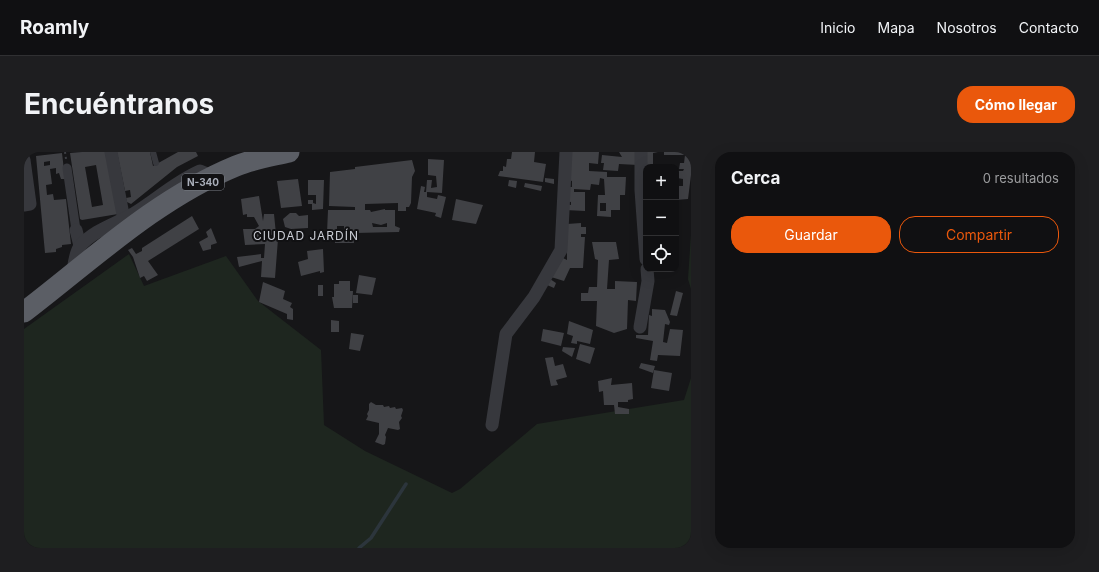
<!DOCTYPE html>
<html lang="es">
<meta charset="utf-8">
<style>
body{margin:0;font-family:Inter,sans-serif;background:#1e1e20;color:#f1f3f6}
.controls{position:absolute;right:12px;top:12px;display:grid;overflow:hidden;border-radius:8px;box-shadow:0 4px 16px #0002}
.controls button{width:36px;height:36px;display:grid;place-items:center;padding:0;border:0;border-bottom:1px solid #303032;background:#101012;color:#f1f3f6;font:20px sans-serif}
.list{margin:0;padding:0;list-style:none}
h2{display:flex;justify-content:space-between;align-items:center;height:52px;margin:0;padding:0 16px;font-size:17px}
h2 small{font-size:13px;font-weight:400;color:#9c9d9f}
.actions{display:flex;gap:8px;padding:12px 16px}
.actions a{flex:1;padding:9px 0;border:1px solid #ea580c;border-radius:16px;text-align:center;font-size:14px;color:#ea580c}
.actions .main{background:#ea580c;color:#fff}
.icon{flex:none;width:22px;height:22px;fill:none;stroke:currentColor;stroke-width:2;stroke-linecap:round;stroke-linejoin:round}
.map{position:relative;flex:none;width:667px;height:396px;overflow:hidden;border-radius:16px}
header{display:flex;align-items:center;gap:24px;box-sizing:border-box;height:56px;padding:0 20px;background:#101012;border-bottom:1px solid #303032}
header strong{font-size:19px}
nav{display:flex;gap:22px;margin-inline-start:auto;font-size:14px}
.intro{display:flex;align-items:center;justify-content:space-between;box-sizing:border-box;height:96px;padding:0 24px}
h1{margin:0;font-size:28px}
.button{padding:10px 18px;border-radius:16px;background:#ea580c;color:#fff;font-size:14px;font-weight:700}
main{display:flex;gap:24px;padding:0 24px}
aside{flex:1;background:#101012;border-radius:16px;box-shadow:0 4px 16px #0002}
.map>svg:first-child{display:block}
</style>
<header>
<strong>Roamly</strong>
<nav><a>Inicio</a><a>Mapa</a><a>Nosotros</a><a>Contacto</a></nav>
</header>
<div class="intro"><h1>Encuéntranos</h1><a class="button">Cómo llegar</a></div>
<main>
<div class="map">
<svg width="667" height="396" viewBox="0 0 667 396">
<rect width="100%" height="100%" fill="#161618"/>
<g fill="#1e261f">
<polygon points="667,82 667,137 664,127"/>
<polygon points="105,102 120,134 202,104 234,149 297,198 300,273 341,299 428,341 436,337 513,272 660,248 667,226 667,396 0,396 0,177"/>
</g>
<g fill="none" stroke-linecap="round" stroke-linejoin="round">
<polyline stroke="#2c353c" stroke-width="3.5" points="335,396 347,386 382,332"/>
</g>
<g fill="#404145" fill-rule="evenodd">
<path d="M 58,0 L 84,0 L 94,62 L 58,68 L 56,67 L 46,1 ZM 72,13 L 79,53 L 68,55 L 61,15 Z"/>
<polygon points="93,0 126,0 129,14 154,0 172,0 174,4 153,15 107,52 103,50 102,46 107,45 106,38 101,39"/>
<polygon points="488,0 511,0 510,10 522,12 519,30 474,24 476,19 479,19 479,14 482,15 483,7 487,7"/>
<path d="M 547,0 L 575,0 L 574,12 L 565,11 L 565,19 L 583,20 L 583,25 L 602,25 L 601,43 L 596,43 L 596,58 L 587,58 L 587,65 L 573,64 L 574,43 L 581,43 L 580,27 L 576,26 L 575,33 L 567,32 L 566,38 L 550,37 L 550,40 L 561,40 L 561,59 L 541,58 L 541,52 L 547,53 L 547,50 L 541,49 L 542,35 L 548,35 L 548,29 L 544,28 ZM 576,51 L 582,51 L 582,59 L 576,59 Z"/>
<polygon points="595,0 613,0 614,13 595,12 594,19 579,18 580,11 577,11 578,3 598,5"/>
<polygon points="622,0 634,0 629,1 629,15 622,15"/>
<polygon points="640,0 667,0 667,23 664,47 652,48 652,34 659,34 659,27 653,26 654,19 659,19 660,17 655,17 656,11 660,11 661,3 640,3"/>
<path d="M 38,1 L 41,27 L 37,27 L 35,21 L 32,22 L 32,16 L 26,17 L 28,32 L 22,33 L 23,43 L 29,42 L 30,48 L 42,47 L 47,92 L 38,93 L 38,95 L 32,97 L 32,100 L 21,101 L 12,4 ZM 26,9 L 26,13 L 20,14 L 20,10 Z"/>
<polygon points="404,7 420,8 418,41 403,40 403,45 413,47 414,43 422,45 417,66 411,64 412,61 393,57 397,34 401,35 400,40 402,40 403,28 408,28 407,36 413,35 412,24 404,23"/>
<path d="M 388,8 L 391,19 L 388,25 L 387,51 L 385,55 L 382,55 L 382,59 L 374,59 L 374,51 L 341,52 L 341,58 L 346,58 L 347,60 L 361,57 L 361,58 L 371,58 L 371,74 L 376,76 L 375,80 L 331,81 L 329,82 L 330,91 L 311,91 L 310,82 L 303,81 L 304,58 L 331,58 L 331,55 L 305,54 L 306,20 L 331,17 L 331,15 ZM 348,71 L 357,73 L 363,71 L 363,75 L 349,75 ZM 313,74 L 320,74 L 320,82 L 313,82 Z"/>
<polygon points="521,26 530,27 530,32 521,30"/>
<polygon points="274,27 278,54 257,56 253,29"/>
<polygon points="284,28 300,28 299,57 288,58 288,52 284,52 284,48 289,48 289,51 292,52 292,43 284,43"/>
<polygon points="485,28 493,29 492,36 484,34"/>
<polygon points="501,31 518,34 517,39 500,35"/>
<polygon points="235,44 239,69 240,62 250,62 252,82 238,85 238,87 254,87 251,126 237,125 238,109 215,115 213,105 237,102 237,106 240,106 241,92 221,93 219,77 231,77 235,74 230,65 223,65 223,62 219,63 217,47"/>
<polygon points="432,47 459,53 452,72 428,68"/>
<polygon points="266,61 272,61 275,64 284,63 284,76 267,77 261,75 259,67"/>
<polygon points="168,64 175,77 124,109 134,123 123,129 120,124 116,126 109,105 104,98 108,96 112,102 118,99 118,96"/>
<polygon points="557,71 557,75 562,75 562,82 557,82 557,85 561,85 559,116 546,116 540,129 527,125 537,105 543,108 543,72"/>
<polygon points="187,76 193,91 187,93 187,97 179,99 175,90 184,85 182,80"/>
<polygon points="568,90 592,90 595,107 585,108 583,137 591,137 591,129 613,130 612,149 604,148 603,177 590,181 572,174 573,149 557,149 557,141 564,141 565,135 573,135 574,108 571,107"/>
<polygon points="299,97 300,120 296,121 296,119 277,124 274,110 284,107 283,99"/>
<polygon points="335,123 352,126 348,143 332,141"/>
<polygon points="526,127 532,131 530,136 523,133"/>
<polygon points="315,129 326,129 326,139 329,139 328,156 310,156 308,145 310,145 310,132 315,132"/>
<polygon points="239,130 261,139 259,147 268,151 266,155 269,157 269,168 263,167 263,162 235,150"/>
<rect x="294" y="133" width="5" height="11"/>
<polygon points="652,139 659,141 653,164 646,163"/>
<rect x="329" y="143" width="5" height="8"/>
<polygon points="628,157 641,158 646,170 645,173 641,172 639,190 643,191 646,177 659,178 656,204 634,203 633,209 626,208 629,189 612,186 612,183 624,183 625,163 628,164"/>
<polygon points="307,168 315,169 315,180 307,180"/>
<polygon points="545,169 569,178 566,192 553,189 553,192 547,191 549,184 543,182"/>
<polygon points="519,177 540,181 537,194 517,189"/>
<polygon points="327,181 340,183 336,199 325,197"/>
<polygon points="556,192 571,196 566,212 552,207"/>
<polygon points="539,195 551,196 548,205 538,199"/>
<polygon points="529,205 531,214 539,212 543,225 532,228 534,233 527,234 521,206"/>
<polygon points="617,211 631,214 629,221 615,216"/>
<polygon points="630,218 648,221 645,239 627,236"/>
<polygon points="588,226 587,233 608,231 609,247 604,248 604,250 594,250 594,255 605,257 605,262 591,262 590,253 580,253 579,239 575,240 574,229"/>
<polygon points="347,250 352,253 359,253 360,255 365,254 366,256 371,255 372,257 378,256 379,258 377,264 378,266 375,270 376,277 374,278 364,276 361,283 362,285 361,292 359,293 351,290 355,282 355,271 342,268 344,264 343,262 345,258 345,252"/>
</g>
<g fill="none" stroke-linecap="round" stroke-linejoin="round">
<polyline stroke="#3d3f44" stroke-width="2" stroke-dasharray="2 3" stroke-linecap="butt" points="41,0 42,7"/>
<polyline stroke="#37383d" stroke-width="6" points="129,0 132,11"/>
<polyline stroke="#37383d" stroke-width="9" points="43,16 52,78"/>
<g stroke="#37383d" stroke-width="13">
<polyline points="87,0 101,73"/>
<polyline points="617,0 617,38 622,107"/>
<polyline points="0,8 6,52 0,53"/>
<polyline points="52,78 56,94"/>
<path d="M 49,120 C 50,112 51,101 56,94 C 70,78 91,72 109,62 C 132,48 151,30 176,19 L 190,25"/>
<polyline points="616,175 624,129 623,117"/>
<polyline points="468,273 482,182 510,145 537,98 542,0"/>
</g>
<path stroke="#5b5e65" stroke-width="21" d="M 0,160 C 68,108 132,47 212,14 C 229,7 248,4 265,0"/>
</g>
<g text-anchor="middle" stroke-width="4" stroke-linejoin="round" paint-order="stroke">
<rect fill="#111113" stroke="#7b7e86" stroke-width="1" x="158" y="22" width="42" height="16" rx="3"/>
<g font-size="10" font-weight="bold" fill="#a8adb8">
<text x="179" y="34">N-340</text>
</g>
<g font-size="12" letter-spacing="1" fill="#c9ccd4" stroke="#111113">
<text x="282" y="88">CIUDAD JARDÍN</text>
</g>
</g>
</svg>
<div class="controls">
<button>+</button>
<button>−</button>
<button><svg class="icon" aria-label="locate" viewBox="0 0 24 24"><circle cx="12" cy="12" r="6"/><path d="M12 2v4M12 18v4M2 12h4M18 12h4"/></svg></button>
</div>
</div>
<aside>
<h2>Cerca<small>0 resultados</small></h2>
<ul class="list">
</ul>
<div class="actions"><a class="main">Guardar</a><a>Compartir</a></div>
</aside>
</main>
